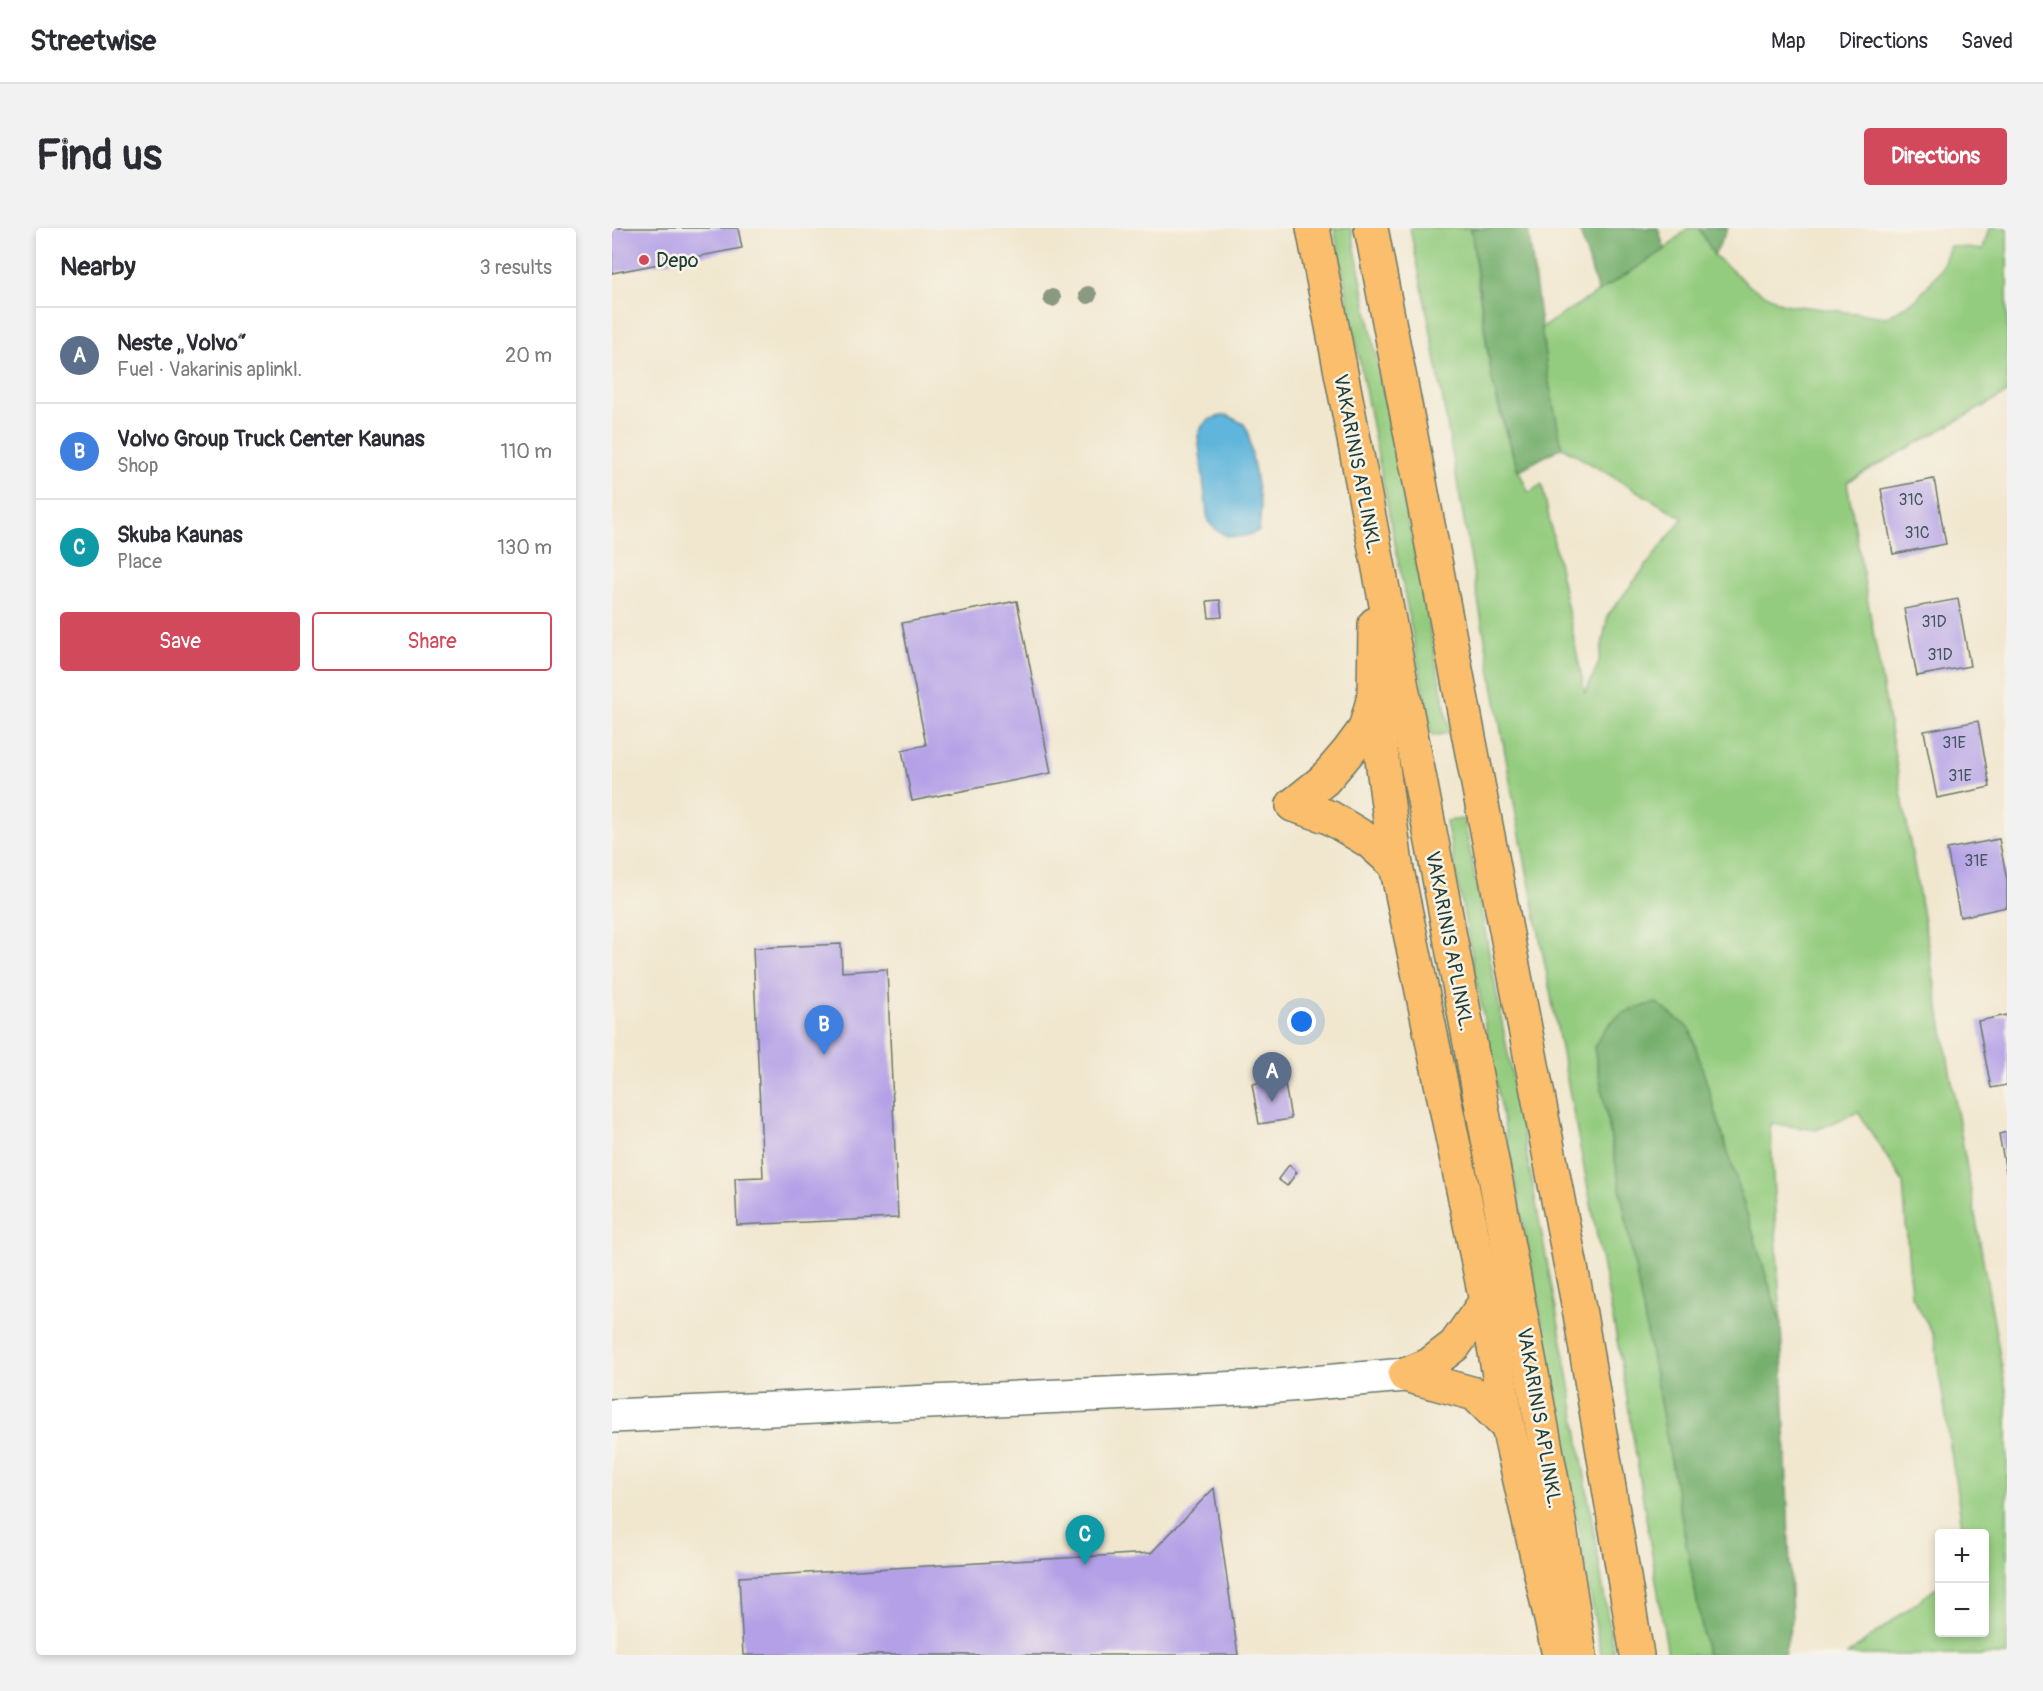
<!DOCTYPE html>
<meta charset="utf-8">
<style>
body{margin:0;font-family:Pangolin,sans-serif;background:#f2f2f3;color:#2b2b33}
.controls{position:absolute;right:18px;bottom:18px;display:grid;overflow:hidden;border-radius:6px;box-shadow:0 3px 9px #0003}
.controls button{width:54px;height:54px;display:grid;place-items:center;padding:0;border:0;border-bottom:2px solid #e1e1e2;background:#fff;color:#2b2b33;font:30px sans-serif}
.you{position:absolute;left:690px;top:794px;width:21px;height:21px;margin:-15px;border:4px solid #fff;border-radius:50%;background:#1a73e8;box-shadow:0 0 0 9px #1a73e833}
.badge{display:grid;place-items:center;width:39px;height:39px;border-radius:50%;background:#d1495b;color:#fff;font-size:20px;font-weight:700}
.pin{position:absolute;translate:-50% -50px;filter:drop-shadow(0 2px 3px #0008)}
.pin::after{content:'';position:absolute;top:32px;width:21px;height:18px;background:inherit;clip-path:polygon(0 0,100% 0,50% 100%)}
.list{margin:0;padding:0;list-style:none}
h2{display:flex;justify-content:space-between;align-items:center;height:78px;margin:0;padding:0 24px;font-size:26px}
h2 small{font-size:20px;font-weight:400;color:#7c7c81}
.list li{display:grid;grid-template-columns:39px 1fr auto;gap:18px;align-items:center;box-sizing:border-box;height:96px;padding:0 24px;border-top:2px solid #e1e1e2}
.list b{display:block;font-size:22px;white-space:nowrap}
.list p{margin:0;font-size:20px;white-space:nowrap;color:#7c7c81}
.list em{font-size:20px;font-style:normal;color:#7c7c81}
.actions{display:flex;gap:12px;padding:18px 24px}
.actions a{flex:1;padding:14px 0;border:2px solid #d1495b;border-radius:6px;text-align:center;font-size:21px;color:#d1495b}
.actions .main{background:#d1495b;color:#fff}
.map{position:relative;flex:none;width:1395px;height:1427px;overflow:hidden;border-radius:6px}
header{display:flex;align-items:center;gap:36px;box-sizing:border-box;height:84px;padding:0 30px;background:#fff;border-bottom:2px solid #e1e1e2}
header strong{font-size:28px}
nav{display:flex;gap:33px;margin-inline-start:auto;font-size:21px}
.intro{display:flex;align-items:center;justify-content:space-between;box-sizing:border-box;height:144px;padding:0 36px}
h1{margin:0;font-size:42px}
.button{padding:15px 27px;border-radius:6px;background:#d1495b;color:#fff;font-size:21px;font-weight:700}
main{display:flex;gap:36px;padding:0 36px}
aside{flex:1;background:#fff;border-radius:6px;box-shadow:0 3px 9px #0003}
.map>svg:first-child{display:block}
</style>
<header>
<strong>Streetwise</strong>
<nav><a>Map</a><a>Directions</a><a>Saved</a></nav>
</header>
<div class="intro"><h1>Find us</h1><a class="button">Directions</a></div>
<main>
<aside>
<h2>Nearby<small>3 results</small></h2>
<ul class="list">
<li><span class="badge" style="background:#5c6f8a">A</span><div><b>Neste „Volvo“</b><p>Fuel · Vakarinis aplinkl.</p></div><em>20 m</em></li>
<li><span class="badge" style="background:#3f7fe0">B</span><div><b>Volvo Group Truck Center Kaunas</b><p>Shop</p></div><em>110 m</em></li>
<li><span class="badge" style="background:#0f9aa8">C</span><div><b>Skuba Kaunas</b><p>Place</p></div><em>130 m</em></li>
</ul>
<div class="actions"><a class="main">Save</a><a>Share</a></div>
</aside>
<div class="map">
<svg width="1395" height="1427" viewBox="0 0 1395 1427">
<rect width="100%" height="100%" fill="#f7f3e8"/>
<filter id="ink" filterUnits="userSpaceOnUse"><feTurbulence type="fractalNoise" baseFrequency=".0167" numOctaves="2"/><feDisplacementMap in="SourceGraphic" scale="12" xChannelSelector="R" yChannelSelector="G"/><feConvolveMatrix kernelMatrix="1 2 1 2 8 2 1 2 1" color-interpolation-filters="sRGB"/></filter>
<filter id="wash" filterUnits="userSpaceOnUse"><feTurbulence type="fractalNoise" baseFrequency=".008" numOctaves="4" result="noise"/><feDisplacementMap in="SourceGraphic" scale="24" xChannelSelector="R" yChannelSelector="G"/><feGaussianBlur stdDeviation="1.35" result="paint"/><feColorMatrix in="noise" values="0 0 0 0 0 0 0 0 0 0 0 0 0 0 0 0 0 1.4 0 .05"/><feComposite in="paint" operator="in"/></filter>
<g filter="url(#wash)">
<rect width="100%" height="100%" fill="#f1e7cf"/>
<g fill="#94cc7f" stroke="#5a845a" stroke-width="1.5">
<polygon points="722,0 739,0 838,505 820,508"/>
<path d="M 798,0 L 859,0 C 871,88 877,185 917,265 L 930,256 L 973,465 L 986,437 L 996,387 L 1071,290 L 950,219 L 936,150 L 929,100 L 1052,22 L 1076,0 L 1087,0 L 1102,27 L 1139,59 L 1171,76 L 1275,89 L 1305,71 L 1329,41 L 1338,18 L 1371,22 L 1377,0 L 1395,0 L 1395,165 L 1235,254 L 1395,1169 L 1395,1427 L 1235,1427 L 1327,1358 L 1328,1404 L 1372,1404 L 1372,1306 L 1351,1305 L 1322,1108 L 1299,1066 L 1291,954 L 1246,884 L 1204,902 L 1158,895 L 1169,1096 L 1078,801 L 982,819 L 1095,1427 L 1056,1427 L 1009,1133 L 901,570 L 817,94 Z"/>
<polygon points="852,591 956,1146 1002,1427 989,1427 930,1095 834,593"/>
</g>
<g fill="#77b06e" stroke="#4b7651" stroke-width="1.5">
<polygon points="859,0 916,0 936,150 950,219 906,243 880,152"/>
<polygon points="967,0 1046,0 1053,22 986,64"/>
<polygon points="1087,0 1116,0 1102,27"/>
<path d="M 1045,775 L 1078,801 L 1169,1096 L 1180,1392 L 1172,1427 L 1095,1427 L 982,819 C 998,787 1012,782 1045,775 Z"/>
</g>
<path fill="#5eb5db" stroke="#3e7988" stroke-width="1.5" d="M 615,187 L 632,196 L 636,204 L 649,280 L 647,303 C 627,312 610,312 596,293 L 586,208 C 590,192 600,189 615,187 Z"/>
<g id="blocks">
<g fill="#b3a0e7">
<polygon points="0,0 126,0 130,20 0,45"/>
<polygon points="1322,251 1334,316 1281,326 1269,261"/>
<polygon points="1346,371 1358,438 1305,448 1292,381"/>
<polygon points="608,372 610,389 597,390 595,373"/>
<polygon points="405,373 439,545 300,573 290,522 314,517 290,395"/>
<polygon points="1366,493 1378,559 1325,570 1312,503"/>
<polygon points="1387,611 1395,652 1395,679 1348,689 1335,621"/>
<polygon points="229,716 230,744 275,741 286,990 125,997 123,950 151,949 141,720"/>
<polygon points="1395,787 1395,857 1379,860 1366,793"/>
<polygon points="672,850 679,891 647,896 640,856"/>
<polygon points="1395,904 1395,944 1394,944 1387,906"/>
<polygon points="677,937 685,944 675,958 666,951"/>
<polygon points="602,1260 626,1427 131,1427 127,1349 539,1325"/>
</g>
</g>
</g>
<g filter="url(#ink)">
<use href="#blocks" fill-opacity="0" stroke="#68786a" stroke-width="1.5"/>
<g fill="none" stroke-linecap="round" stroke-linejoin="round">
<g stroke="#68786a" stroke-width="36">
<polyline id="street" points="0,1188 653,1159 793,1147"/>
</g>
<g stroke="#68786a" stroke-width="36">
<g id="highway">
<polyline points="701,0 827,650 944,1274 968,1427"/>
<polyline points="759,0 968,1086 1025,1427"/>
<polyline points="763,396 762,471 784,637 874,1073 896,1199 947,1427"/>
<polyline points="681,577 712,552 736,524 753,501 761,472"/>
<polyline points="681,577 717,589 757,613 784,637"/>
<polyline points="793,1147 863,1166 896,1199"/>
<polyline points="793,1147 817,1137 843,1117 874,1073"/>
</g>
</g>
<use href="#street" stroke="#fff" stroke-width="33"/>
<use href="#highway" stroke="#fabe6d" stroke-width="33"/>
</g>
<g fill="#8a9982">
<circle cx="476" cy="67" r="9"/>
<circle cx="440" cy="70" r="9"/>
</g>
</g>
<circle fill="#d1495b" stroke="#f7f3e8" stroke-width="2" cx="32" cy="32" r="6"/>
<g text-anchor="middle" stroke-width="5" stroke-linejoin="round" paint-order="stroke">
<g font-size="16" fill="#445661">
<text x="1299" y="277">31C</text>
<text x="1305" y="310">31C</text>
<text x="1322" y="399">31D</text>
<text x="1328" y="432">31D</text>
<text x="1342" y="520">31E</text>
<text x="1348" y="553">31E</text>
<text x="1364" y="638">31E</text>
</g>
<g font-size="20" fill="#1f3d34" stroke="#f7f3e8" text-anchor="start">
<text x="44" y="39">Depo</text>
</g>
<g font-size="20" fill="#1f3d34" stroke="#f7f3e8">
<text transform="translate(746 236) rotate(79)" y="7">VAKARINIS APLINKL.</text>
<text transform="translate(838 713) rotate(79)" y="7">VAKARINIS APLINKL.</text>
<text transform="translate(928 1190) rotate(80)" y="7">VAKARINIS APLINKL.</text>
</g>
</g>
</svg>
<div class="controls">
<button>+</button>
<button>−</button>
</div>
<div class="you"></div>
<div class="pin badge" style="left:660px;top:874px;background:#5c6f8a">A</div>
<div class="pin badge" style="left:212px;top:827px;background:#3f7fe0">B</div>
<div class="pin badge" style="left:473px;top:1337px;background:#0f9aa8">C</div>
</div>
</main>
